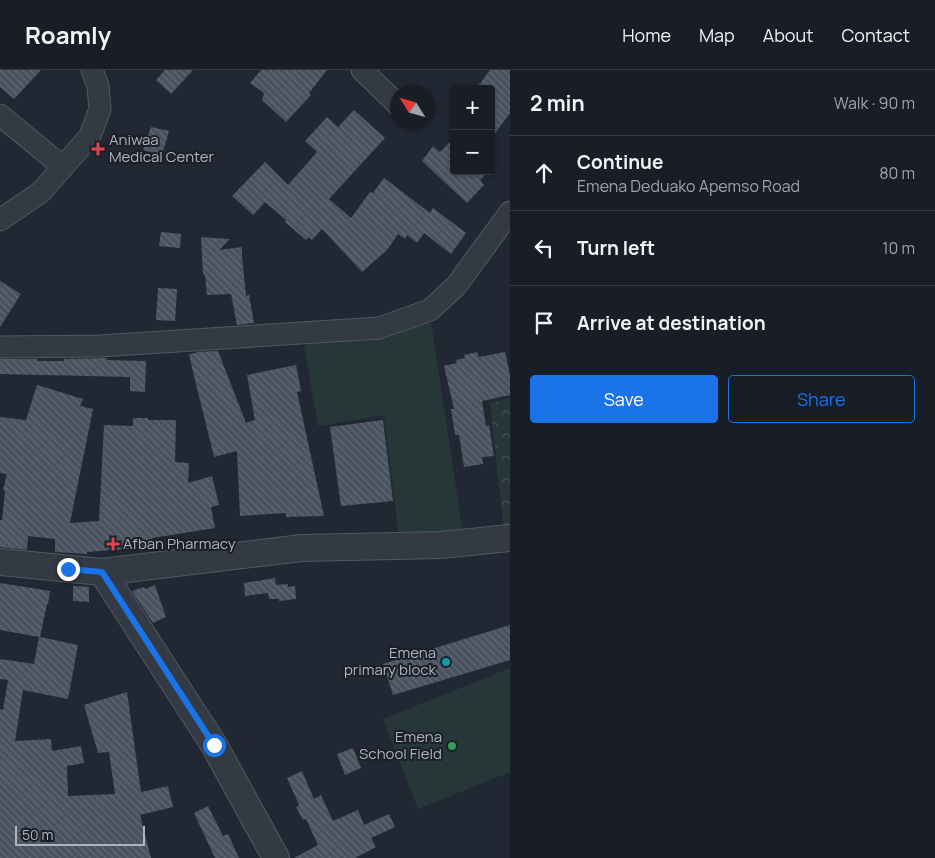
<!DOCTYPE html>
<meta charset="utf-8">
<style>
body{margin:0;font-family:Manrope,sans-serif;background:#22272e;color:#f1f3f6}
.controls{position:absolute;right:15px;top:15px;display:grid;overflow:hidden;border-radius:5px;box-shadow:0 1px 4px #0004}
.controls button{width:45px;height:45px;display:grid;place-items:center;padding:0;border:0;border-bottom:1px solid #373c43;background:#191e26;color:#f1f3f6;font:25px sans-serif}
.compass{position:absolute;left:390px;top:15px;width:45px;height:45px;border-radius:50%;background:#191e26;box-shadow:0 1px 4px #0004;rotate:307deg}
.scale{position:absolute;left:15px;bottom:12px;width:130px;box-sizing:border-box;padding-left:5px;border:2px solid #aeb5c1;border-top:0;font-size:14px;line-height:18px;white-space:nowrap;color:#aeb5c1;-webkit-text-stroke:4px #1a1f28;paint-order:stroke}
.stop{position:absolute;width:15px;height:15px;margin:-11px;border:4px solid #1a73e8;border-radius:50%;background:#fff}
.stop.end{background:#1a73e8;border-color:#fff;box-shadow:0 1px 5px #0008}
.list{margin:0;padding:0;list-style:none}
h2{display:flex;justify-content:space-between;align-items:center;height:65px;margin:0;padding:0 20px;font-size:21px}
h2 small{font-size:16px;font-weight:400;color:#9fa2a7}
.list li{display:grid;grid-template-columns:32px 1fr auto;gap:15px;align-items:center;box-sizing:border-box;height:75px;padding:0 20px;border-top:1px solid #373c43}
.list b{display:block;font-size:19px;white-space:nowrap}
.list p{margin:0;font-size:16px;white-space:nowrap;color:#9fa2a7}
.list em{font-size:16px;font-style:normal;color:#9fa2a7}
.actions{display:flex;gap:10px;padding:15px 20px}
.actions a{flex:1;padding:11px 0;border:1px solid #1a73e8;border-radius:5px;text-align:center;font-size:18px;color:#1a73e8}
.actions .main{background:#1a73e8;color:#fff}
.icon{flex:none;width:28px;height:28px;fill:none;stroke:currentColor;stroke-width:2;stroke-linecap:round;stroke-linejoin:round}
.map{position:relative;flex:none;width:510px;height:788px;overflow:hidden}
header{display:flex;align-items:center;gap:30px;box-sizing:border-box;height:70px;padding:0 25px;background:#191e26;border-bottom:1px solid #373c43}
header strong{font-size:24px}
nav{display:flex;gap:28px;margin-inline-start:auto;font-size:18px}
main{display:flex}
aside{flex:1;background:#191e26}
.map>svg:first-child{display:block}
</style>
<header>
<strong>Roamly</strong>
<nav><a>Home</a><a>Map</a><a>About</a><a>Contact</a></nav>
</header>
<main>
<div class="map">
<svg width="510" height="788" viewBox="0 0 510 788">
<defs>
<pattern id="forest-crowns" width="20" height="18" patternUnits="userSpaceOnUse" patternTransform="scale(1.25)"><rect width="20" height="18" fill="#273738"/><path d="M2 6a3 3 0 1 1 6 0M12 15a3 3 0 1 1 6 0" fill="none" stroke="#445253"/></pattern>
<pattern id="building-back-hatch" width="6" height="6" patternUnits="userSpaceOnUse" patternTransform="scale(1.25)"><rect width="6" height="6" fill="#49525f"/><path d="M-1 5l2 2M0 0l6 6M5-1l2 2" fill="none" stroke="#616974"/></pattern>
</defs>
<rect width="100%" height="100%" fill="#212833"/>
<g fill="#273738">
<polygon points="431,252 463,463 399,467 384,345 318,356 304,275 385,263"/>
<polygon points="510,598 510,702 418,739 383,649"/>
</g>
<polygon fill="url(#forest-crowns)" points="510,328 510,460 504,461 490,333"/>
<g fill="url(#building-back-hatch)">
<polygon points="0,0 41,0 14,29 0,17"/>
<polygon points="165,0 193,0 171,24 156,10"/>
<polygon points="261,0 327,0 309,23 311,25 286,52 262,30 264,23 250,13"/>
<polygon points="490,0 510,0 510,43 491,69 491,19 476,19"/>
<polygon points="354,40 385,68 329,129 351,148 370,122 373,123 384,108 430,143 433,138 466,163 451,184 424,163 417,173 407,165 405,169 398,164 387,180 362,202 322,159 312,170 309,167 306,170 285,152 286,150 265,132 253,145 232,126 265,92 288,115 317,82 305,71 327,47 338,57"/>
<polygon points="151,57 169,61 162,85 143,80"/>
<polygon points="454,68 454,101 489,101 480,110 484,115 467,133 422,91 433,76 440,82"/>
<polygon points="161,162 181,164 180,178 159,176"/>
<polygon points="201,167 230,169 219,180 242,177 242,186 246,226 249,225 254,253 237,255 231,224 207,225 205,205 203,204"/>
<polygon points="0,211 21,224 0,257"/>
<polygon points="158,218 177,219 175,251 156,250"/>
<polygon points="218,281 246,353 255,350 247,305 296,295 301,321 297,322 324,446 286,447 286,443 240,446 237,381 214,387 193,302 189,284 196,283 196,282"/>
<polygon points="477,282 479,287 505,282 510,305 510,325 482,331 486,356 489,355 494,386 482,387 483,394 464,397 459,365 455,365 451,339 454,339 444,296 457,293 456,290 465,288 464,285"/>
<polygon points="107,288 106,290 146,291 145,322 130,321 130,307 0,304 0,289 37,289 37,291 64,291 64,289"/>
<polygon points="37,315 83,329 80,336 93,339 70,453 99,451 104,355 133,356 133,348 148,348 148,350 176,350 175,392 189,393 188,413 212,406 219,435 211,437 215,458 152,468 153,477 87,482 87,484 55,482 55,469 28,466 27,480 0,477 0,450 2,450 5,421 3,420 7,404 0,403 0,347 26,350"/>
<polygon points="383,350 393,431 341,436 330,357"/>
<polygon points="275,508 276,515 288,514 288,517 295,516 296,529 279,531 279,529 269,529 268,523 245,526 244,513"/>
<polygon points="0,513 50,521 48,534 47,534 40,567 78,575 68,629 23,620 15,671 51,669 52,681 81,676 84,693 67,696 68,726 115,724 109,682 98,683 84,635 127,622 141,722 168,716 173,737 140,745 151,788 0,788 0,639 3,640 8,610 0,609 0,589 34,594 39,567 0,560"/>
<polygon points="155,515 166,547 153,553 132,521 144,517 145,519"/>
<polygon points="73,516 89,517 89,532 73,531"/>
<polygon points="510,555 510,590 393,625 383,594"/>
<polygon points="353,678 361,698 345,705 337,684"/>
<polygon points="302,701 314,729 321,725 333,751 358,740 364,755 389,744 395,757 371,768 376,777 355,788 294,788 318,775 306,749 303,750 296,737 299,735 287,708"/>
<polygon points="208,736 223,766 228,764 239,788 215,788 194,743"/>
</g>
<g fill="none" stroke-linecap="round" stroke-linejoin="round">
<g stroke="#515862" stroke-width="23">
<g id="minor">
<polyline points="362,0 398,35"/>
<polyline points="0,45 63,97"/>
<polyline points="0,150 41,122 90,66 100,39 98,16 92,0"/>
<polyline points="0,277 99,276 379,258 430,240 456,216 510,142"/>
</g>
</g>
<g stroke="#515862" stroke-width="28">
<g id="tertiary">
<polyline points="0,492 102,502 302,478 441,475 510,468"/>
<polyline points="102,502 214,675 276,788"/>
</g>
</g>
<use href="#minor" stroke="#343a44" stroke-width="21"/>
<use href="#tertiary" stroke="#343a44" stroke-width="26"/>
</g>
<g fill="none" stroke-linecap="round" stroke-linejoin="round">
<polyline stroke="#1a73e8" stroke-width="6" points="68,499 102,502 214,675"/>
</g>
<g fill="#e0444e" stroke="#1a1f28" stroke-width="2">
<path d="M95.5 71.5h5v5h5v5h-5v5h-5v-5h-5v-5h5z"/>
<path d="M110.5 466.5h5v5h5v5h-5v5h-5v-5h-5v-5h5z"/>
</g>
<circle fill="#0f9aa8" stroke="#1a1f28" stroke-width="2" cx="446" cy="592" r="5"/>
<circle fill="#2e9e5b" stroke="#1a1f28" stroke-width="2" cx="452" cy="676" r="5"/>
<g text-anchor="middle" stroke-width="4" stroke-linejoin="round" paint-order="stroke">
<g font-size="15" fill="#aeb5c1" stroke="#1a1f28" text-anchor="start">
<text x="109" y="75">Aniwaa<tspan x="109" dy="17">Medical Center</tspan></text>
<text x="123" y="479">Afban Pharmacy</text>
<text x="436" y="588" text-anchor="end">Emena<tspan x="436" dy="17">primary block</tspan></text>
<text x="442" y="672" text-anchor="end">Emena<tspan x="442" dy="17">School Field</tspan></text>
</g>
</g>
</svg>
<div class="controls">
<button>+</button>
<button>−</button>
</div>
<svg class="compass" viewBox="-18 -18 36 36"><path d="M0-13l5 13h-10z" fill="#e53935"/><path d="M0 13l5-13h-10z" fill="#9fa2a7"/></svg>
<div class="scale">50 m</div>
<div class="stop" style="left:214px;top:675px"></div>
<div class="stop end" style="left:68px;top:499px"></div>
</div>
<aside>
<h2>2 min<small>Walk · 90 m</small></h2>
<ul class="list">
<li><svg class="icon" aria-label="ahead" viewBox="0 0 24 24"><path d="M12 20V5M6 11l6-6 6 6"/></svg><div><b>Continue</b><p>Emena Deduako Apemso Road</p></div><em>80 m</em></li>
<li><svg class="icon" aria-label="left" viewBox="0 0 24 24"><path d="M17 20v-9H6M10 6l-5 5 5 5"/></svg><div><b>Turn left</b></div><em>10 m</em></li>
<li><svg class="icon" aria-label="arrive" viewBox="0 0 24 24"><path d="M6 21V4h12l-3 4 3 4H6"/></svg><div><b>Arrive at destination</b></div></li>
</ul>
<div class="actions"><a class="main">Save</a><a>Share</a></div>
</aside>
</main>
